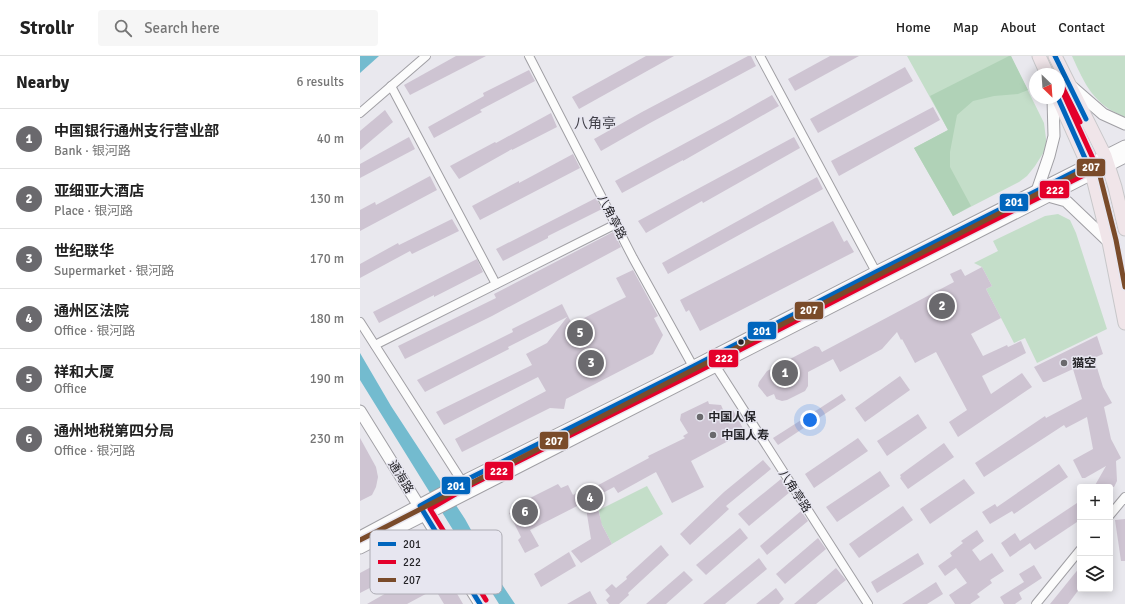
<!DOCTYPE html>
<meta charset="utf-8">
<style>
body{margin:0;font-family:Signika,"Noto Sans SC",sans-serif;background:#f6f6f6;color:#222}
.controls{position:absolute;right:12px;bottom:12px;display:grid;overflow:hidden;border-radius:4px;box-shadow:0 2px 10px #0003}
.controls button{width:36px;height:36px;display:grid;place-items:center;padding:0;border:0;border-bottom:1px solid #e0e0e0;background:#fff;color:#222;font:20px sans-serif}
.compass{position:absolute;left:669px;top:12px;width:36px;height:36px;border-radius:50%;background:#fff;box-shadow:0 2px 10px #0003;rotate:155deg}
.you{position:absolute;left:450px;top:364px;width:14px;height:14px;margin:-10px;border:3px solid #fff;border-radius:50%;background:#1a73e8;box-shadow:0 0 0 6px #1a73e833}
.badge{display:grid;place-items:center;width:26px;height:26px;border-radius:50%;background:#6a696d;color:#fff;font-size:13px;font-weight:700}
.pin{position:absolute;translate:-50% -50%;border:2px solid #fff;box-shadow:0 1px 4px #0006}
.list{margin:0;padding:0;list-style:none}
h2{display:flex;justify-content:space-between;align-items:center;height:52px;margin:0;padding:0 16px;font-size:17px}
h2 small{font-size:13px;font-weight:400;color:#767676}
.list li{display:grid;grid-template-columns:26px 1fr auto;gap:12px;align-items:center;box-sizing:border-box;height:60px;padding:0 16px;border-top:1px solid #e0e0e0}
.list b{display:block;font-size:15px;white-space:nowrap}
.list p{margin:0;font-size:13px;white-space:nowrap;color:#767676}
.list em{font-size:13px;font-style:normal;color:#767676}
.icon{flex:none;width:22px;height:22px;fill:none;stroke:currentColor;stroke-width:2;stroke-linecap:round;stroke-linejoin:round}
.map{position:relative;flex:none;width:765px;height:548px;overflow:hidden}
header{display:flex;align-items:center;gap:24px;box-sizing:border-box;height:56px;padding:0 20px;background:#fff;border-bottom:1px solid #e0e0e0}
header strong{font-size:19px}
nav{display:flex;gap:22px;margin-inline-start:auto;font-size:14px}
.search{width:280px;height:36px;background:#f6f6f6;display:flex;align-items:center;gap:10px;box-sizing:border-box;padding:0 14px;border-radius:4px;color:#767676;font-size:15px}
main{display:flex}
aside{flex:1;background:#fff}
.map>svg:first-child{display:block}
</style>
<header>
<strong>Strollr</strong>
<div class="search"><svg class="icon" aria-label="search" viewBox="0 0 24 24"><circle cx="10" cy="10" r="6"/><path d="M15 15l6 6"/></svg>Search here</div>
<nav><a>Home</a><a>Map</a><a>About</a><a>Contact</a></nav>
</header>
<main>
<aside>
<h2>Nearby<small>6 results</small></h2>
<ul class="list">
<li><span class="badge">1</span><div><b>中国银行通州支行营业部</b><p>Bank · 银河路</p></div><em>40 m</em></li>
<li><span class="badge">2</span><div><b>亚细亚大酒店</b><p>Place · 银河路</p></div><em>130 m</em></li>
<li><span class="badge">3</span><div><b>世纪联华</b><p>Supermarket · 银河路</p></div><em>170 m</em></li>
<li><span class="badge">4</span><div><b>通州区法院</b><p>Office · 银河路</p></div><em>180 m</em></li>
<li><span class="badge">5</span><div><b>祥和大厦</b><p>Office</p></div><em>190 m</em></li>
<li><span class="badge">6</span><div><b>通州地税第四分局</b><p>Office · 银河路</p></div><em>230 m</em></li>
</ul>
</aside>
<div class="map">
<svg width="765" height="548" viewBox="0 0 765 548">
<rect width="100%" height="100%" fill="#e9e8ee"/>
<g fill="#c4dec9">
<polygon points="547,0 651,0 684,67 687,91 675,110 667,120 659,126 593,160 554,92 588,74"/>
<path d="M 712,0 L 765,0 L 765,61 C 734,49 725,29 712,0 Z"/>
<polygon points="698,158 710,164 716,177 747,273 677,307 665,282 654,287 626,233 632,230 622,211 614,207 638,195 633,185 685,160"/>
<polygon points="287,430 303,458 252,488 241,467 239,454"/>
</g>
<polygon fill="#b0d2b7" points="649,0 651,0 668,34 658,38 634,40 613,45 597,59 590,96 590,111 611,150 593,160 554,92 588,74 570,40"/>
<g fill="#73bbcf">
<polygon points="0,0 19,0 0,17"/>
<polygon points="0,297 31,350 105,463 137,521 155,548 139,548 0,324"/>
</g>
<g fill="#cec4d2">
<polygon points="96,0 126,0 50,39 44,29"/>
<polygon points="286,0 314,0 219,53 212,41"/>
<polygon points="388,0 391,0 396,10 290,67 241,95 234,83 282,56"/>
<polygon points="470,0 499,0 435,35 428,23"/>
<polygon points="545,11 553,25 458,77 450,63"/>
<polygon points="169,14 175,25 120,54 122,56 74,82 68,71 124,40 123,37"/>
<polygon points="412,39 419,50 323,105 323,104 262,137 255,125 370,63"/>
<polygon points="573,51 580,64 479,120 471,105"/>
<polygon points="25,54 33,66 0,94 0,75"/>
<polygon points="191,57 197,71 152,94 152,93 99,123 90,110 135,86 136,87"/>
<polygon points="49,81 55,93 0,122 0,108"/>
<polygon points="434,81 440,92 343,147 342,145 286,177 278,165"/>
<polygon points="213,98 220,112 120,164 112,150 159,125 159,127"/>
<polygon points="70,120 77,134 0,175 0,154 15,146 16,149"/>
<polygon points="457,121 463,133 308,218 302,207"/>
<polygon points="236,142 242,153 188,180 188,182 143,205 136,193"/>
<polygon points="92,163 99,175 52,198 50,195 0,222 0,208 38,187 39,189"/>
<polygon points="473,165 484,186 487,184 494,196 340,275 329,254 326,256 320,244"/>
<polygon points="253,176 261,191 132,260 45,303 38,290 136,242 134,238"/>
<polygon points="117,203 123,216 74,241 74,239 19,267 13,256"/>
<polygon points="622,211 632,230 626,233 641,262 611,278 623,300 647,289 648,291 661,285 666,297 622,320 631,338 662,317 672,331 598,381 589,366 607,354 576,296 555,307 542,283 541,284 537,276 522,293 480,316 473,303 448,316 448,330 445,335 427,344 422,345 416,343 414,338 407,341 398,330 399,326 407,315 455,290 459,291 462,296 594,226 590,218 601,213 605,220"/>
<polygon points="273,214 298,260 294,262 303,279 293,298 206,343 204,353 190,352 102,396 95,383 186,335 178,321 84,369 76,356 172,309 166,298 187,287 207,261 148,291 149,293 65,336 57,324 153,276 152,273 202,248 212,268 266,241 256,222"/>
<polygon points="737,280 743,298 734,302 743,331 752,347 744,351 751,383 761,402 756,405 757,425 754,431 734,431 746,410 725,422 722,422 713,404 733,393 727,361 706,372 704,369 624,421 615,407 685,360 686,362 722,343 713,313 685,326 683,326 674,311"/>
<polygon points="540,320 550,334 505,366 495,352"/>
<polygon points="482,338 486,344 418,389 413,382"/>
<polygon points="348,345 349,348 361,349 365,358 373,354 385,376 331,405 344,431 312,447 296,416 258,437 254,431 239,439 242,445 237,448 242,469 252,488 221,507 211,495 231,483 225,446 170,474 179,490 165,497 158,484 161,481 149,457 156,454 154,450 198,428 201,432 208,429 213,439 228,431 229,434 289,402 288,400 325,382 323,380 328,377 320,364 321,358"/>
<polygon points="558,358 567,372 527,400 517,385"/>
<polygon points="0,382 16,411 18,421 16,431 12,439 0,445"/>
<polygon points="498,382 508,395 454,432 445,418"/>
<polygon points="584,387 594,401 548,433 540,422 541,421 540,419"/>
<polygon points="403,404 411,413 366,450 369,453 330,489 320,478 364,436"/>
<polygon points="699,408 708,421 654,458 652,455 630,468 622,456 635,448 637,451"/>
<polygon points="520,415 530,430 477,466 466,451"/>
<polygon points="421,423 430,436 389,470 378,458"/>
<polygon points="604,423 615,437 570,468 560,453"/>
<polygon points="720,445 720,464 675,494 670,487 650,501 641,487 655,477 660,485"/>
<polygon points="543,450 553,464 499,502 489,488"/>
<polygon points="441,455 448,465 407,499 400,490"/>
<polygon points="765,463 765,505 761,505 755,464"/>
<polygon points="380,472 388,482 346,519 336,509"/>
<polygon points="617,474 624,485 612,494 620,505 632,497 644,515 630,524 632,527 617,538 620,541 610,548 595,548 589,539 607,527 596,512 585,520 578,510 592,500 590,497 603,487 601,485"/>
<polygon points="458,482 466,493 425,528 416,518"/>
<polygon points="301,489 309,499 268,537 269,539 259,548 249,548 246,544 250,540 245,534 252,528 256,532 267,523 266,521"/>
<polygon points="56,491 64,493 74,498 103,548 84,548 75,533 47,548 7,548 44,527 39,517 0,537 0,517 47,492"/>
<polygon points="209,496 216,510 181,531 174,518"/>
<polygon points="558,497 564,508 517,537 511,526"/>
<polygon points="399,502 407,513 365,548 343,548"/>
<polygon points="674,509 682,522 659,537 662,543 655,548 644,548 640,541 664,526 659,518"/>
<polygon points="720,511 720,532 708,548 690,548"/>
<polygon points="476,512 486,524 456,548 434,548"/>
<polygon points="324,515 333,524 306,548 286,548"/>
<polygon points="576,526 583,538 567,548 542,548"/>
<polygon points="416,532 424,543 419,548 396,548"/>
<polygon points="230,535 237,548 207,548"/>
</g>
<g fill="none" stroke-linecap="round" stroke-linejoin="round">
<g stroke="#a09fa4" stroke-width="10">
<g id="street">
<polyline points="169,0 273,202 335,314"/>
<polyline points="400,0 516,216"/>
<polyline points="31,30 136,228"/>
<polyline points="0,57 66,0"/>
<polyline points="0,266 103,427"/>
<polyline points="15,289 256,168"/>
<polyline points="353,306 508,548"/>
<polyline points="750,459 765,441"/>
<polyline points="676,548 720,494"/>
</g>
</g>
<g stroke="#a09fa4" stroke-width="13">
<g id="secondary">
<polyline points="712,31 743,58 765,68"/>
<polyline points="677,135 689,100 694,80 693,42"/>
<polyline points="688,140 706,145 749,186"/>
<polyline points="0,355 120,548"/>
<polyline points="0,481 108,423 334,310 516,216 765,90"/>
<polyline points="0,492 765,101"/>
</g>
</g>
<g stroke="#c7c7c9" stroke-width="15">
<g id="primary">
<polyline points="679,0 687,18"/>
<polyline points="695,0 745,100 755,131 765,173"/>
<polyline points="698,42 732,118 749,186 765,267"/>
</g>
</g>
<use href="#street" stroke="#fcfcfc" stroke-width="8"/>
<use href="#secondary" stroke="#fcfcfc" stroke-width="11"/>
<use href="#primary" stroke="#f0e5e9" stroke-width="13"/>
<g stroke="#e7e6f0" stroke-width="8">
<g id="bus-1">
<polyline points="695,0 726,63"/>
<polyline points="120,548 60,450 108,423 334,310 516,216 728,109 698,42"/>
</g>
</g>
<g stroke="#e7e6f0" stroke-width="8">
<g id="bus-2">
<polyline points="699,24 720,66"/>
<polyline points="126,544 70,453 111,429 337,316 519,222 732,115 735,111 735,107 704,39"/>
</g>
</g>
<g stroke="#e7e6f0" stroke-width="8">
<polyline id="bus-3" points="0,484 730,111 736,112 739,116 756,184 765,231"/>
</g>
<use href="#bus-1" stroke="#0065bd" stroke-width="5"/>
<use href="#bus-2" stroke="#e4002b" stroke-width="5"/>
<use href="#bus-3" stroke="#7a4b2a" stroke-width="5"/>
</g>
<circle fill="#252428" stroke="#e7e6f0" stroke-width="1.5" cx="381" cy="286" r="3.5"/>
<g fill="#6a696d" stroke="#e7e6f0" stroke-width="1.5">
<circle cx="704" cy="307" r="4"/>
<circle cx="340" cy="361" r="4"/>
<circle cx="353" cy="379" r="4"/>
</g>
<g text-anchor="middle" stroke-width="3" stroke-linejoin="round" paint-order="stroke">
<g font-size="12" fill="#252428" stroke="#e7e6f0">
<text transform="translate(252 161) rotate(63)" y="4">八角亭路</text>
<text transform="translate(41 421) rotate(58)" y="4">通海路</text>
<text transform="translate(435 435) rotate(57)" y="4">八角亭路</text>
</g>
<g font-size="12" font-weight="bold" fill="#252428" stroke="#e7e6f0" text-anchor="start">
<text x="712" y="311">猫空</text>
<text x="348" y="365">中国人保</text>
<text x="361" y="383">中国人寿</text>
</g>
<g font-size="14" fill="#403f47" stroke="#e7e6f0">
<text x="235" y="72">八角亭</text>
</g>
</g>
<rect x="10" y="474" width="132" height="64" rx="6" fill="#e7e6f0" stroke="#adacb4" stroke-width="1"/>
<rect x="18" y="486" width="18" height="4" fill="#0065bd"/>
<rect x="18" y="504" width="18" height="4" fill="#e4002b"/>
<rect x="18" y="522" width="18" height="4" fill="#7a4b2a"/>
<g font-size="11" fill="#252428">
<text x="43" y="492">201</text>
<text x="43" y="510">222</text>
<text x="43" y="528">207</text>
</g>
<g stroke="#e7e6f0" stroke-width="1.5">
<rect x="716" y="102" width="30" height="19" rx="4" fill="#7a4b2a"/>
<rect x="679" y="124" width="31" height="19" rx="4" fill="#e4002b"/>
<rect x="639" y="137" width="30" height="19" rx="4" fill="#0065bd"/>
<rect x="434" y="245" width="30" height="19" rx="4" fill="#7a4b2a"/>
<rect x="387" y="265" width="30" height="19" rx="4" fill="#0065bd"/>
<rect x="348" y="293" width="31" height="19" rx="4" fill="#e4002b"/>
<rect x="179" y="375" width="30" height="19" rx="4" fill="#7a4b2a"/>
<rect x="124" y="405" width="30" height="20" rx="4" fill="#e4002b"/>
<rect x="81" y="420" width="30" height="19" rx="4" fill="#0065bd"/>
</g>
<g font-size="11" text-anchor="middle" font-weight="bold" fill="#fff">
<text x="731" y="115">207</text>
<text x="695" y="138">222</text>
<text x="654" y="150">201</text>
<text x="449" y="258">207</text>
<text x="402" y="279">201</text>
<text x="364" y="306">222</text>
<text x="194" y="389">207</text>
<text x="139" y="419">222</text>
<text x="96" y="434">201</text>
</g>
</svg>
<div class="controls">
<button>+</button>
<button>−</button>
<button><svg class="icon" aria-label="layers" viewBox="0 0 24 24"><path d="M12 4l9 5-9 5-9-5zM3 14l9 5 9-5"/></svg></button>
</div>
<svg class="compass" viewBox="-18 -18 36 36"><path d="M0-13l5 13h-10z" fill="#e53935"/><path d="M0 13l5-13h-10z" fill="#767676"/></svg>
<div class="you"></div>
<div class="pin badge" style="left:425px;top:317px">1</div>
<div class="pin badge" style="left:582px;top:250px">2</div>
<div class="pin badge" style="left:231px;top:307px">3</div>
<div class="pin badge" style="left:230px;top:442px">4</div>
<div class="pin badge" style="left:220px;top:277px">5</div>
<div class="pin badge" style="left:165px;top:456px">6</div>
</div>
</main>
